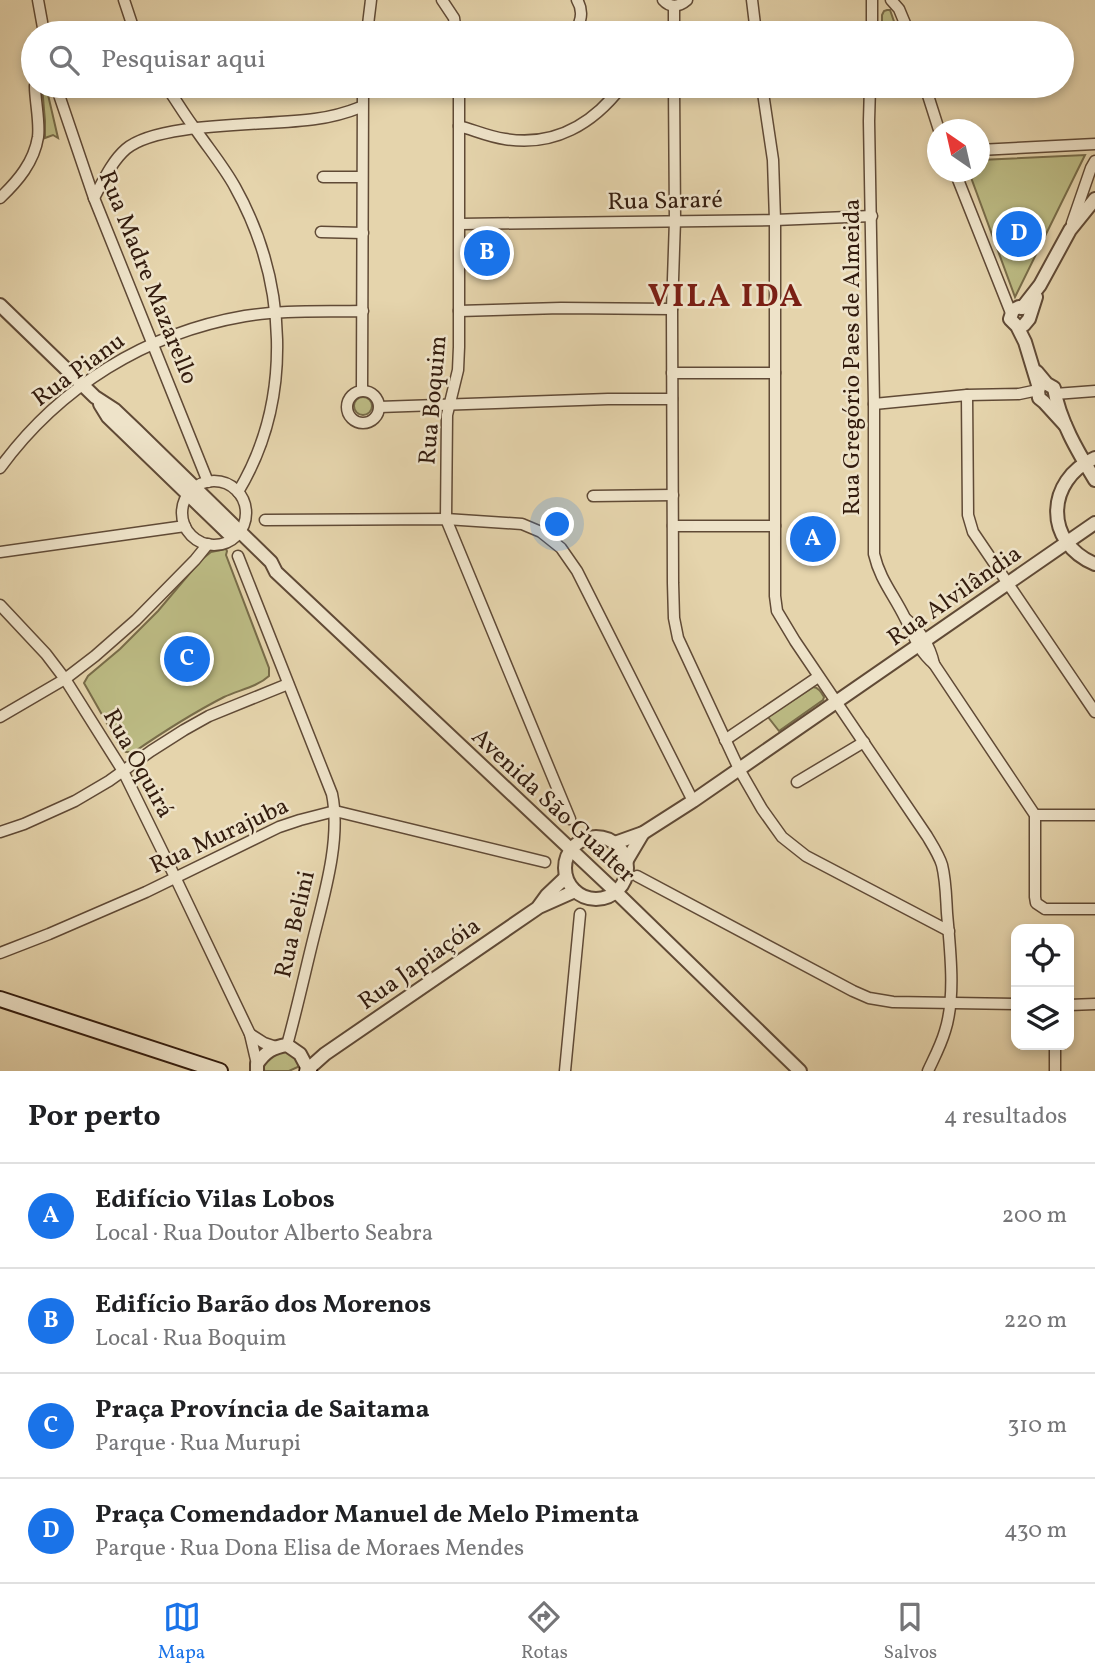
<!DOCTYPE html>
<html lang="pt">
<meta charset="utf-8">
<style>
body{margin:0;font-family:Vollkorn,serif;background:#f6f6f6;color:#202124}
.controls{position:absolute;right:21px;bottom:21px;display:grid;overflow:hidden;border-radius:14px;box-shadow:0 4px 10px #0003}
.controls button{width:63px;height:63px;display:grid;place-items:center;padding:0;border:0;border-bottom:2px solid #e0e0e0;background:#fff;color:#202124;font:35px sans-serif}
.compass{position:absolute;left:927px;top:119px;width:63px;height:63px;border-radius:50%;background:#fff;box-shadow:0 4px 10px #0003;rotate:326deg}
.you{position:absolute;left:558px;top:525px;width:24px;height:24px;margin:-18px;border:5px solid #fff;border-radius:50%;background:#1a73e8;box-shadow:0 0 0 10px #1a73e833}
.badge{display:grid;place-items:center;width:46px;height:46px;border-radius:50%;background:#1a73e8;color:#fff;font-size:23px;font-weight:700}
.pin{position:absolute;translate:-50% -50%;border:4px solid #fff;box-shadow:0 2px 7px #0006}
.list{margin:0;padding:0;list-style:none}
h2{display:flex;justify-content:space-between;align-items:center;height:91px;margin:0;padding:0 28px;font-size:30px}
h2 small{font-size:23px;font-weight:400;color:#757577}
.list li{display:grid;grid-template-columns:46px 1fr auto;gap:21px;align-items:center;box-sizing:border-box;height:105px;padding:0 28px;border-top:2px solid #e0e0e0}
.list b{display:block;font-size:26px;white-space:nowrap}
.list p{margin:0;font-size:23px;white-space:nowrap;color:#757577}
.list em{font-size:23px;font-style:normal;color:#757577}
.icon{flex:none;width:38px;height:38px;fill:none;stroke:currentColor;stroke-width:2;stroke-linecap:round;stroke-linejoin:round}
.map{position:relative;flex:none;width:1095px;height:1071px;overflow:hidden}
.search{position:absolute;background:#fff;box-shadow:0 4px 10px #0003;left:21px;right:21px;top:21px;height:77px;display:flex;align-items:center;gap:18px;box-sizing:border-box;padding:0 24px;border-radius:38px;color:#757577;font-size:26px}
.sheet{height:511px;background:#fff}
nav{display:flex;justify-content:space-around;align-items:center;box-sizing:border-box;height:98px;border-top:2px solid #e0e0e0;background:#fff;font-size:19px;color:#757577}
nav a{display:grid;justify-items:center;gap:4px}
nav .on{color:#1a73e8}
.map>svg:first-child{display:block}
</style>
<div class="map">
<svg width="1095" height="1071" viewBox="0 0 1095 1071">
<rect width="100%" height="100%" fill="#e5d4ac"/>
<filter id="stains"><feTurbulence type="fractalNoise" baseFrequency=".00286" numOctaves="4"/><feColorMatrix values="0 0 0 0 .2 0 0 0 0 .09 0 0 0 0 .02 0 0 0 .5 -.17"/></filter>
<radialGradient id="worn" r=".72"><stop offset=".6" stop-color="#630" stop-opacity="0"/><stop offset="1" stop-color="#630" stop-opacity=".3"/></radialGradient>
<g fill="#bcbb84" stroke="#786c49" stroke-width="2">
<polygon points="887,10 890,10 898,33 882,33 882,15 884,11"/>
<polygon points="42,86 46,86 58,138 53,135 45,138 45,121"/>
<polygon points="1085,155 1015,297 969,172 979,172 980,160"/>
<circle cx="363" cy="406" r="9"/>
<path d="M 226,549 L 227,551 L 226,555 L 269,668 L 269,676 C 257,687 239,690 224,697 C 193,713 163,732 134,752 L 126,752 L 121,748 L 84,683 L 88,676 L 120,649 L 158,611 L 201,560 L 211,552 Z"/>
<path d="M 813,687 C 818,687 821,692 824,697 L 823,700 L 779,731 L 768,717 Z"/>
<polygon points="279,1048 295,1054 300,1066 289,1071 265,1071 263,1069 263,1059"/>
</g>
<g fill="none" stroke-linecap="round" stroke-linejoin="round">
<g stroke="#604a36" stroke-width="13">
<g id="minor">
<polyline points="38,0 44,33"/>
<polyline points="124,0 135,33"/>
<polyline points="442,0 454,18 456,33"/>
<path d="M 663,0 C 670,8 679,7 687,0"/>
<polyline points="752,0 756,33"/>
<polyline points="891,0 899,9 909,33"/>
<polyline points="367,33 371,0"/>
<path d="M 574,33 C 581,23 584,11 577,0"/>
<polyline points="674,33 674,6"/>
<path d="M 675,33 C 685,29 692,29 702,33"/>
<polyline points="872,33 872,0"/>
<polyline points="56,86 94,198 208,482"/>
<path d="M 166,86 C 176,100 185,116 196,130 C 209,149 224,167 235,187 C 287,280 294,399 238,492"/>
<polyline points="459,86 459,347 458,370 447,415 446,519 570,819"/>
<polyline points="674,86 675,220 672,309 673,583 674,618 678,638 739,769 762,809 782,837 806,856 949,931"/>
<path d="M 762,86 L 773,160 L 775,220 L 775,596 L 777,611 L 795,641 L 927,836 C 933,846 939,855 942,865 C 946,881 946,897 947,913 C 950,949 956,997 945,1031 C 941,1045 934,1058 928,1071"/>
<path d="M 870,86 L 869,121 L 874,404 L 874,554 C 880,580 894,595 905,618 C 915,637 917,649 934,664 L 1035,815 L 1035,897 L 1036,903 L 1045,909 L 1095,909"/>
<polyline points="925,86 939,130"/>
<path d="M 459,126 C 474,130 489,137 505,139 C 554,147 593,124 622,86"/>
<polyline points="979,150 1095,144"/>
<polyline points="955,172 1011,313"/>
<polyline points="323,177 362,177"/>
<path d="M 0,198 C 18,181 34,162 38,137 C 40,122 35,101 35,86"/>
<path d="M 94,198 C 103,181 112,161 126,149 C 159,121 270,126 315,119 C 331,117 346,113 361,107"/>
<polyline points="1072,223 1091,168 1095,161"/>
<polyline points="460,224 775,220 872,216"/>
<polyline points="321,232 363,233"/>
<polyline points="459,311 561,308 672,309"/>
<polyline points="672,373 775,373"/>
<polyline points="362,390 363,86"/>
<circle cx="363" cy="407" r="16"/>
<polyline points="1055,394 1095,391"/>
<polyline points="967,395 968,515 973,532 1095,712"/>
<polyline points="874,404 967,395 1019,394 1038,390"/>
<polyline points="379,407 608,399 672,399"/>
<path d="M 0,468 C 59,387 146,333 245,316 C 283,310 324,312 363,311"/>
<circle cx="214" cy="513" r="32"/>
<polyline points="593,496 673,495"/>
<polyline points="265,520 446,519 522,524 541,532 561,548 577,571 693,801"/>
<polyline points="673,526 775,526"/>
<polyline points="0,552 185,526"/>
<path d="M 238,556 L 332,794 C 341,838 325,892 314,936 C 305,972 297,1009 287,1045"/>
<polyline points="0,605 46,654 65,679 123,771 175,877 250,1034 257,1064"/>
<path d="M 906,619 C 921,631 930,646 934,664"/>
<polyline points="0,717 65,679 95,656 136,620 195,560 208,544"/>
<polyline points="725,740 818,677"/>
<polyline points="797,782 864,742"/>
<polyline points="1035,815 1095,815"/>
<polyline points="0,832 24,824 75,801 109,781 151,751 184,730 209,716 288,684"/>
<polyline points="637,876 853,991 869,998 893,1002 1016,1004"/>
<polyline points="0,953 49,934 146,892 279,827 300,820 335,811 545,862"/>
<polyline points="1069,1005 1095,1004"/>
<polyline points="250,1034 264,1043 276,1047"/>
<polyline points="565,1071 580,914"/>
<polyline points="1055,1071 1055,1045"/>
</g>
</g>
<g stroke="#604a36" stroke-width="16">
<g id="tertiary">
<polyline points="0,305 95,397 115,410 136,430 271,562 276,572 616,892 800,1071"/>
<polyline points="1022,308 1019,307 1013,310 1010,319 1017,326 1025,342 1039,388 1038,391 1039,398 1044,402 1065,425"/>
<polyline points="1022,308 1040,285 1070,230 1095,199"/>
<polyline points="1024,325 1029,319 1036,297"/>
<path d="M 1037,372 L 1047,384 L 1054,388 C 1059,420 1078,452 1095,480"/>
<polyline points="100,404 108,417 230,535"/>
<path d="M 1095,458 C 1045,480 1044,543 1095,564"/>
<circle cx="596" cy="868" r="31"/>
<polyline points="615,843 643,833 693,801 1095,523"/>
<polyline points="627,860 643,833"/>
<polyline points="539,906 547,895 566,877"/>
<path d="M 257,1071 L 257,1064 C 265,1052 273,1047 287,1045 L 300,1054 L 308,1069"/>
<polyline points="306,1071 325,1054 539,907 575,891"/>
</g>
</g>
<g stroke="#331c0e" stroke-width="18">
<g id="secondary">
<polyline points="0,999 220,1071"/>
<polyline points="308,1069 309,1071"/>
</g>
</g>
<use href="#minor" stroke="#eee3c9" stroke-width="10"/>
<use href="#tertiary" stroke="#eee3c9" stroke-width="12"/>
<use href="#secondary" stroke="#eee3c9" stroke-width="14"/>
</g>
<g text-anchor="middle" stroke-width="5" stroke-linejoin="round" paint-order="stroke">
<g font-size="24" fill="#331c0e" stroke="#eee3c9">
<text transform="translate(665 200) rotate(-1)" y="8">Rua Sararé</text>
<text transform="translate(149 277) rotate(68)" y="8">Rua Madre Mazarello</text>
<text transform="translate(851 357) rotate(-90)" y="8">Rua Gregório Paes de Almeida</text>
<text transform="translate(78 369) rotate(-36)" y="8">Rua Pianu</text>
<text transform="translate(432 400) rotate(-85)" y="8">Rua Boquim</text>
<text transform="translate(954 595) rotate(-35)" y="8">Rua Alvilândia</text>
<text transform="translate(139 763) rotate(61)" y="8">Rua Oquirá</text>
<text transform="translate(554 805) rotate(43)" y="8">Avenida São Gualter</text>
<text transform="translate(219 835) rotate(-25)" y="8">Rua Murajuba</text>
<text transform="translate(294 924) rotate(-77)" y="8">Rua Belini</text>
<text transform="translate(419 963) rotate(-35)" y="8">Rua Japiaçóia</text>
</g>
<g font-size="32" font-weight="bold" letter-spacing="2" fill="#7a1f14" stroke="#eee3c9">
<text x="726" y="306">VILA IDA</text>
</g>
</g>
<rect width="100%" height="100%" filter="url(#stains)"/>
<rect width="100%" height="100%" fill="url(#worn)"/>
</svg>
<div class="controls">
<button><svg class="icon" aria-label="locate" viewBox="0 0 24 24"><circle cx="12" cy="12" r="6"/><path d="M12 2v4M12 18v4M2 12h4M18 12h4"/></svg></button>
<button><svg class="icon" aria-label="layers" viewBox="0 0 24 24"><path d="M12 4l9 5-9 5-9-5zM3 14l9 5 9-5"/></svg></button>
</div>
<svg class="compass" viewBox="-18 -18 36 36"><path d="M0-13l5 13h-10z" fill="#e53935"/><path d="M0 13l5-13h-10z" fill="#757577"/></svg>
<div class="you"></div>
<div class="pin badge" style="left:813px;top:539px">A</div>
<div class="pin badge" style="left:487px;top:253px">B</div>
<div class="pin badge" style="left:187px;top:659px">C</div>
<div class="pin badge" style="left:1019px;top:234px">D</div>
<div class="search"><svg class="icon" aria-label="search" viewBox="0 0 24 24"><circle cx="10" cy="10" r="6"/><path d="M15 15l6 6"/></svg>Pesquisar aqui</div>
</div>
<section class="sheet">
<h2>Por perto<small>4 resultados</small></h2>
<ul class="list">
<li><span class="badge">A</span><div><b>Edifício Vilas Lobos</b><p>Local · Rua Doutor Alberto Seabra</p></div><em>200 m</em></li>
<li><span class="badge">B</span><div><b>Edifício Barão dos Morenos</b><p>Local · Rua Boquim</p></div><em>220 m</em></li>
<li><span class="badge">C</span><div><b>Praça Província de Saitama</b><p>Parque · Rua Murupi</p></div><em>310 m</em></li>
<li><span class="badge">D</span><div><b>Praça Comendador Manuel de Melo Pimenta</b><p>Parque · Rua Dona Elisa de Moraes Mendes</p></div><em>430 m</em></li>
</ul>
</section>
<nav>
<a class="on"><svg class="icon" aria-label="map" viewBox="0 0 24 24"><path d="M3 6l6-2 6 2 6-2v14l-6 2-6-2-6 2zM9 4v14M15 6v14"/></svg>Mapa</a>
<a><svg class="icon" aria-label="directions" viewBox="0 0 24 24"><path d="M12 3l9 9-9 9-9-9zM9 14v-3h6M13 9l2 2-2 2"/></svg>Rotas</a>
<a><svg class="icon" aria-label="saved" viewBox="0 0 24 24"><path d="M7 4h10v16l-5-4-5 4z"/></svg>Salvos</a>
</nav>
